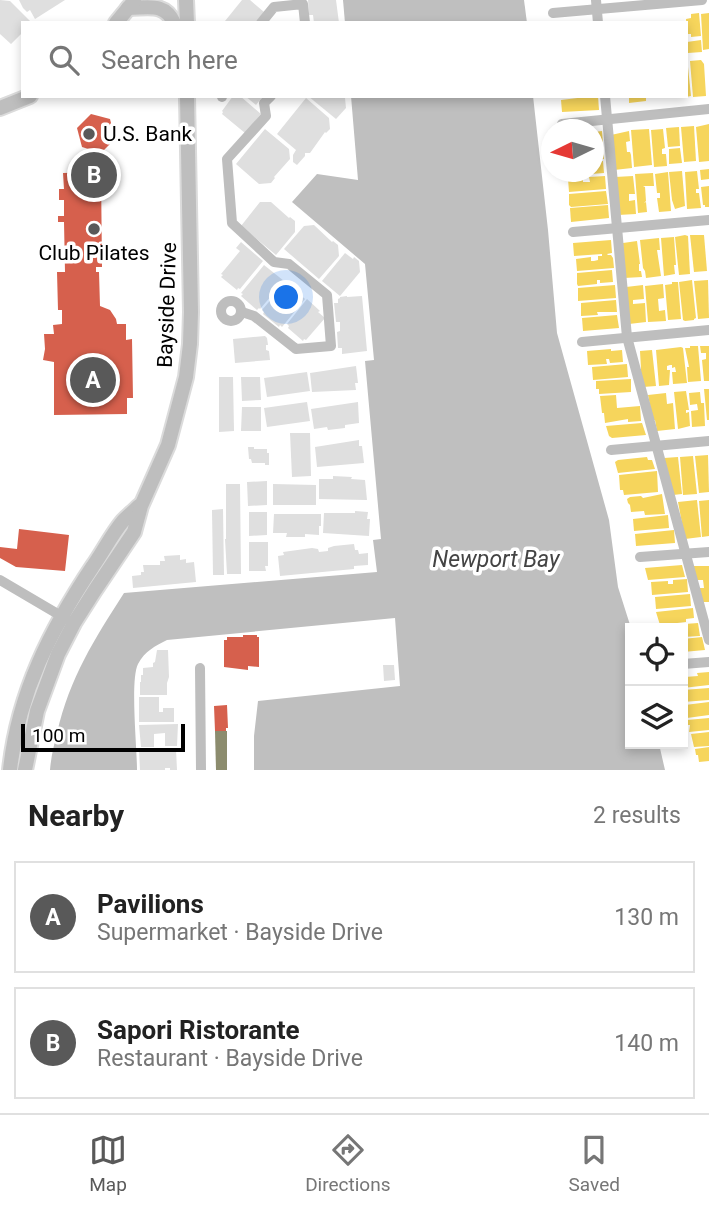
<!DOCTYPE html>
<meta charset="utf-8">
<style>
body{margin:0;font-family:Roboto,sans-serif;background:#f2f2f2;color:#222}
.controls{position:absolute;right:21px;bottom:21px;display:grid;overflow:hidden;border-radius:0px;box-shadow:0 4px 10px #0003}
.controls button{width:63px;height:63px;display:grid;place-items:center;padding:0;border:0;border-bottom:2px solid #e0e0e0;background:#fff;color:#222;font:35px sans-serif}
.compass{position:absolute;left:541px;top:119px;width:63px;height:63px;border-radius:50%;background:#fff;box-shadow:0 4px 10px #0003;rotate:265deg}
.scale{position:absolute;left:21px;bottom:18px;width:164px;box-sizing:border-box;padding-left:7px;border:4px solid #000;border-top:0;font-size:19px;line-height:24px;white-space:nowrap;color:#000;-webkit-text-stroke:5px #fff;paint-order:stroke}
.you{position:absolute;left:287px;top:298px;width:24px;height:24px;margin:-18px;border:5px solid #fff;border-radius:50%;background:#1a73e8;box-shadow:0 0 0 10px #1a73e833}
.badge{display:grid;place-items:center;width:46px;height:46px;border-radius:50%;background:#595959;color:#fff;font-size:23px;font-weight:700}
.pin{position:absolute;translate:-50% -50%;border:4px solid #fff;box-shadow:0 2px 7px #0006}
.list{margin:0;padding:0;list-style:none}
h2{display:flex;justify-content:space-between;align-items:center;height:91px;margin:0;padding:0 28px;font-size:30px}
h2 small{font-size:23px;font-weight:400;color:#767676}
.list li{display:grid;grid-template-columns:46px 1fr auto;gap:21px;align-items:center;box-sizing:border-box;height:112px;margin:0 14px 14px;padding:0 14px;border:2px solid #e0e0e0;border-radius:0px}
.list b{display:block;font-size:26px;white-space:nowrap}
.list p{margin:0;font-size:23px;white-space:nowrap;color:#767676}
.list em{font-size:23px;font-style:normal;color:#767676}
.icon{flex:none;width:38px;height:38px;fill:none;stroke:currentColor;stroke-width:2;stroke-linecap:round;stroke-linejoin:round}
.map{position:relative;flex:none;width:709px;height:770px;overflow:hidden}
.search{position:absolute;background:#fff;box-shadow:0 4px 10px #0003;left:21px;right:21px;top:21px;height:77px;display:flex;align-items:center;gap:18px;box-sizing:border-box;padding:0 24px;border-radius:0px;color:#767676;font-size:26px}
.sheet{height:343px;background:#fff}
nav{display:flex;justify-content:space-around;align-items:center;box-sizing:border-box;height:98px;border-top:2px solid #e0e0e0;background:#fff;font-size:19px;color:#767676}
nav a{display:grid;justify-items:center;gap:4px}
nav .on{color:#595959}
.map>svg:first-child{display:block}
</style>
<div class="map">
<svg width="709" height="770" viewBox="0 0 709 770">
<rect width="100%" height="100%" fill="#fff"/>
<g fill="#bfbfbf">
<polygon points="343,0 524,0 527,23 345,23"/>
<path d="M 351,96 L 533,96 L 548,230 L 557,333 L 609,520 L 618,587 L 631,628 L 630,744 L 659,744 L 665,770 L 254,770 L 254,736 L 258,701 L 400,686 L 395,618 L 167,640 C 155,646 145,651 138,664 C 130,680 137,748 137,770 L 50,770 C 51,757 54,745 57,733 C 70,677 94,640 124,593 L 377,572 L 373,540 L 381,539 L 365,361 L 374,360 L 365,264 L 292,202 L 317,174 L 358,180 Z"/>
</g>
<g fill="#f6d55c">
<polygon points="699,13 701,36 691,37 691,34 687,34 686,19 691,18 691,14"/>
<polygon points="709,13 709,49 703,50 701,14"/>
<polygon points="701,40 702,52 688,53 687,42"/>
<polygon points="701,60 704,64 706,96 693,97 690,61"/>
<polygon points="686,67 688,67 691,96 686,97"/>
<polygon points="594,96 598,96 599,110 562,112 561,100"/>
<polygon points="629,96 646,96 646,101 629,103"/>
<polygon points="709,124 709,161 699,162 696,127"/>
<polygon points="694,126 696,161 684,162 681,127"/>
<polygon points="679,127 680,146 668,147 666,128"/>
<polygon points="649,129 652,165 634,167 631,130"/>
<polygon points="663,129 665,148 662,149 662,154 666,154 667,166 654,167 651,130"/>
<polygon points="602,131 603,144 594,144 594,132"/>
<polygon points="629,131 630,141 626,142 627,152 630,152 631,155 632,168 614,170 611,135"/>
<polygon points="602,146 604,159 594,160 594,147"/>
<polygon points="680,148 682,163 669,164 669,149"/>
<polygon points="603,161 604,173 591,174 591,172 594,172 594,162"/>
<polygon points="709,169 709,179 701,180 700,170"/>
<polygon points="682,171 685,206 675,209 672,200 669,172"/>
<polygon points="697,171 699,189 696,189 696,193 699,193 701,208 687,209 685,172"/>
<polygon points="668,172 671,211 659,212 657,198 660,198 660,193 657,193 655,174"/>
<polygon points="653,173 654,186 643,186 645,187 646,201 644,203 646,202 647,212 638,213 635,174"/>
<polygon points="605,176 606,189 569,192 568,179 583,178 583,182 590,182 589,177"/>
<polygon points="633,176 635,194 629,194 629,201 635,200 636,214 618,215 615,177"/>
<polygon points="709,186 709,207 705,207 705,205 703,205 701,187"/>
<polygon points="606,191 608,204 571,207 569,205 569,194"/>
<polygon points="608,205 609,218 571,222 570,208"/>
<polygon points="685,235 688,236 690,274 679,275 675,237"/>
<polygon points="690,235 704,235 707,271 694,272"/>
<polygon points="674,237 676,265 674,265 675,274 664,276 661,238"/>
<polygon points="659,238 660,250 657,250 661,276 646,278 645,271 643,268 640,240"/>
<polygon points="611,240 612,253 607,254 608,255 611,255 613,258 614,268 577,271 576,259 591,257 591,261 594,261 598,260 598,256 602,256 602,254 574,256 573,243"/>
<polygon points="637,241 640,264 639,264 639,271 641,271 642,277 624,278 623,243"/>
<polygon points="612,270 613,282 600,283 600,280 597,280 597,284 578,286 577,284 577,273"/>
<polygon points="692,280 696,318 694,319 694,320 685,321 683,320 679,282"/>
<polygon points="708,280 709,318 698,319 694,281"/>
<polygon points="672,282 678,282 681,319 668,320 665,285 672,284"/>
<polygon points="663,284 664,298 658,299 659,311 665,310 666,321 648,322 645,286"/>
<polygon points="615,285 616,298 578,301 578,288"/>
<polygon points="643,285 644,299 633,300 633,304 645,303 646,322 629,324 626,287"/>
<polygon points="616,300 617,312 597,312 598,315 581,316 581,303"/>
<polygon points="617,315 619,328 583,331 582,318"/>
<polygon points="690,346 698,346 701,381 688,382 687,367 689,367 685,348 690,348"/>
<polygon points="700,346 709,346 709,381 704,381 702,360 706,359 706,353 701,353"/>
<polygon points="681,347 683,348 687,383 673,384 672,372 676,372 675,367 672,368 672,365 670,365 667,366 667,370 670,370 669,385 659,386 656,350"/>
<polygon points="611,349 611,351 622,350 623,362 610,363 609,359 606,359 607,364 588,365 587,351"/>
<polygon points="652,350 656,386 643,387 639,369 641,369 640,351"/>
<polygon points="627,364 628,377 593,380 592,367"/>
<polygon points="631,379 631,392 599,394 599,389 596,389 596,381"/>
<polygon points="704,389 709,389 709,420 707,420"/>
<polygon points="686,391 689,410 686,410 686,413 689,412 690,426 678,429 674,392"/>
<polygon points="700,392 701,403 704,403 705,426 692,427 691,411 698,410 697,404 690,405 689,393"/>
<polygon points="666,393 667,404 673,403 675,429 657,431 655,420 653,420 648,395"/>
<polygon points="616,395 617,408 640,406 641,421 628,422 628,419 605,423 604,413 602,413 600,396"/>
<polygon points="642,423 646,435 612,438 609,436 606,426"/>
<polygon points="708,455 709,492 699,493 695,456"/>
<polygon points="693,456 697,494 683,495 680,457"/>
<polygon points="647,457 648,460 652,460 655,469 618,473 615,462 618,460"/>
<polygon points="678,457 682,494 673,495 664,458"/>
<polygon points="657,471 658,492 624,495 623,490 620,490 619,475"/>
<polygon points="662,494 665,514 645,515 644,511 631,512 630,505 628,503 627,499 630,497 641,496 643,498"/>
<polygon points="697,500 701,537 685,539 678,502"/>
<polygon points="709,500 709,536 702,537 699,501"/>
<polygon points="668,515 669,528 634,531 633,519"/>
<polygon points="674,530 675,543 636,546 635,534"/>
<polygon points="682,565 685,577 648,580 645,568"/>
<polygon points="693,566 709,566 709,602 703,602 699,588 704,588 703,580 697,580"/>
<polygon points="687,579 688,592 652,595 651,582 668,581 668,584 673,584 673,580"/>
<polygon points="690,594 691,606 656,609 655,597"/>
<polygon points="693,608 694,618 686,619 686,622 660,625 656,612"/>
<polygon points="698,623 700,636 683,637 683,628 658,628 658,626"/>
<polygon points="702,637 705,650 683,652 683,639"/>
<polygon points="683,670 685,670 685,677 698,676 697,673 709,672 709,685 683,688"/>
<polygon points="709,688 709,700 683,702 683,690"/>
<polygon points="709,702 709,715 687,718 685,705"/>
<polygon points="709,718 709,730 689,732 690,725 688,725 687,720"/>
<polygon points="709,732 709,746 694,747 691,734"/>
<polygon points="709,747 709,761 699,762 698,755 696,755 695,749"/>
</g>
<g fill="#d6604d">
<polygon points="91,114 110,119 115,139 101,153 82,147 77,128"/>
<polygon points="101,172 102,267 96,267 96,272 99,272 100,306 110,310 116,319 117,324 126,324 126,340 132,339 133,398 127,398 127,414 54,415 54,362 43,360 45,349 44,334 54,334 53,325 62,324 62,310 58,310 57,272 65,272 64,222 58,222 58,216 64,216 64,200 59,200 59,189 64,189 63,173"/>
<polygon points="19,529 69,535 65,571 16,567 0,558 0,547 17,549"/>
<polygon points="243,635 257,635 257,637 259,637 259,667 248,666 248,670 224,667 224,640 227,640 227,637 243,637"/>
<polygon points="227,705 228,728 226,728 226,731 215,731 214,706"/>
</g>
<polygon fill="#8c8c6e" points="215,731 227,731 227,770 216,770"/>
<g fill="#dfdfdf">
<polygon points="0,0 10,1 32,23 23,23 23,32 11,44 0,34"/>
<polygon points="19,0 65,0 35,19 30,10 27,12 23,8"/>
<polygon points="242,0 250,0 264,12 255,23 228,23 225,21"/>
<polygon points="308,0 336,0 339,23 314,23 313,15 309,15"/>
<polygon points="233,96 240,96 261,114 245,133 222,114 223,112 222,111"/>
<polygon points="245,96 263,96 256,105"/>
<polygon points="308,96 344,96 345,98 346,108 336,119"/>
<polygon points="306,98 329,118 330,129 326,133 325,132 310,153 305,153 305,156 297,165 293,162 293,155 296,150 277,134"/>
<polygon points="265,129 289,149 290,159 274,177 275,178 271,183 259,184 236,164"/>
<polygon points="260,202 271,202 289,218 290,217 295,221 295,232 276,255 241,226"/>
<polygon points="314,225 332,242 333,241 338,245 339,256 319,279 284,249 304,226"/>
<polygon points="241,242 263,261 240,289 238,288 237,290 221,277 223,275 221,274 240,251 236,248"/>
<polygon points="345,253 353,259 354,257 359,261 360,272 340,296 322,281"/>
<polygon points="264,265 284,281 260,309 259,308 257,310 241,296 243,294 241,293"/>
<polygon points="286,282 305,299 282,327 280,325 279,327 263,314 264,312 262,310"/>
<polygon points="347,296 347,297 362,296 367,351 342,354 342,348 338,348 337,332 340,331 340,322 336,322 334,303 338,303 338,299 340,298 340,297"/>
<polygon points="307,299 320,311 318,312 325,318 306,340 304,339 303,341 288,328 289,326 287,324"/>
<polygon points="265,336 267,338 268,345 266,345 266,350 269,351 270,360 235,363 233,339"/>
<polygon points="356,366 358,383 355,383 356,390 312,392 310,373"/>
<polygon points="307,372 310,391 267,397 264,378"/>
<polygon points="219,377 233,377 234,431 219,432"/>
<polygon points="241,377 260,377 261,400 242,401"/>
<polygon points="307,402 310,421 267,427 264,408"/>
<polygon points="358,402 359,423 345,425 345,428 328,430 327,427 314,429 311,409"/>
<polygon points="242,407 261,407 261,431 241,431"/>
<polygon points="290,433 310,433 311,476 292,477"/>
<polygon points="359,440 359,446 362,446 364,463 317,467 315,447"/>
<polygon points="248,447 254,447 254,449 267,449 267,453 269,453 269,465 265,465 265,463 252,463 251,459 249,459"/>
<polygon points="333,476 352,477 351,479 365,480 367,500 319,499 319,479 333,479"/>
<polygon points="267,481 267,505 248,506 247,482"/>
<polygon points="226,484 240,484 241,574 227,574 225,539 226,539"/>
<polygon points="273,484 316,485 316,505 273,505"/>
<polygon points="223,509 224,575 213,575 212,510"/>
<polygon points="355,511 368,512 367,519 370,519 369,536 323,533 324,513 355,513"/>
<polygon points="249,512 267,512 267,535 249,536"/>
<polygon points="274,514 321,514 321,526 319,526 319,535 305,534 305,537 286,537 287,533 273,533"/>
<polygon points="249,542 268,542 268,566 265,566 266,571 249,571"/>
<polygon points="354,544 355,550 358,550 359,554 368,553 368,565 354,566 354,569 280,576 278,556 284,555 283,552 312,548 318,549 319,552 328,551 328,548 334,546"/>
<polygon points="180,555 180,560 186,559 186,563 194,562 196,582 133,588 132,576 141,575 141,572 144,572 143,565 160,565 160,561 165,561 164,556"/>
<polygon points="157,650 168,650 169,677 167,683 167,695 140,695 140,682 141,682 141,675 143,675 143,668 153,667 153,663 155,662"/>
<polygon points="383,665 394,665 395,680 384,681"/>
<polygon points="139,697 159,697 159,712 163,712 163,708 174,708 174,722 139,722"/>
<polygon points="178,724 177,746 165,746 165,733 154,734 154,747 141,747 139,725"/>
<polygon points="139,749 152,749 152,750 176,749 177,770 170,770 170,768 165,768 165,770 140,770"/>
</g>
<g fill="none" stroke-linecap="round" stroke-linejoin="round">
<g stroke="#dbdbdb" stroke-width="18">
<g id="major">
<polyline points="186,0 187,23"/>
<path d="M 128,8 C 148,8 165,2 174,23"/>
<polyline points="116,23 134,1"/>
<polyline points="0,108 30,96"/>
<path d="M 10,770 C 18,693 51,629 93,566 C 103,552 112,534 123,521 C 128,516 134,511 139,506"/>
<polyline points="25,770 37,711 58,654 74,623 95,590 134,532 141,506 168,445 186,377 190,344 191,312 187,96"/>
</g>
</g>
<g stroke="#bebebe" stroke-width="10">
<polyline points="596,0 598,23"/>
<polyline points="553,13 702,0"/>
<polyline points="261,23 274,7 303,4 305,23"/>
<polyline points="222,96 222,97"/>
<polyline points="605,96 627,337 709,640"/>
<polyline points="562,124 709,109"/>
<polyline points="573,232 709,220"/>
<circle cx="231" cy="311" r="10"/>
<polyline points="242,312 254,316 296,349 331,346 327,295 289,264 274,262 232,223 227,159 266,116 264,103 271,96"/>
<polyline points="582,342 709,330"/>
<polyline points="611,450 709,441"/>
<polyline points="640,557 709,552"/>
<polyline points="0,580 68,620"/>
<polyline points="683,664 709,662"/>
<polyline points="200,668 201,770"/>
</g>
<use href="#major" stroke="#bebebe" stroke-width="14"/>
</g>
<g fill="#595959" stroke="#fff" stroke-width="2.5">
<circle cx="89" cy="134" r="7"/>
<circle cx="94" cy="229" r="7"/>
</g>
<g text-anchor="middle" stroke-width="7" stroke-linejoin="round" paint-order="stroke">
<g font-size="21" fill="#000" stroke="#fff" text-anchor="start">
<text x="103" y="141">U.S. Bank</text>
<text x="94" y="260" text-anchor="middle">Club Pilates</text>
</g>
<g font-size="21" fill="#000" stroke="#fff">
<text transform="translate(167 305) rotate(-88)" y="7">Bayside Drive</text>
</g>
<g font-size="23" font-style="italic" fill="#444" stroke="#fff">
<text x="496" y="567">Newport Bay</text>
</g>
</g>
</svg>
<div class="controls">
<button><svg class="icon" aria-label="locate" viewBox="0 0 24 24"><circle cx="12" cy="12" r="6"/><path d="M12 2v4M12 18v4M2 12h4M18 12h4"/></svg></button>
<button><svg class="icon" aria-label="layers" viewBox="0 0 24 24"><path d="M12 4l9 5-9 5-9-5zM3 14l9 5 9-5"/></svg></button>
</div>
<svg class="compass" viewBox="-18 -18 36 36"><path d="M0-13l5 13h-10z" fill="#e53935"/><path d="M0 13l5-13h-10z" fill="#767676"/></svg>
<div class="scale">100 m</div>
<div class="you"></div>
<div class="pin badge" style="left:93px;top:380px">A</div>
<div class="pin badge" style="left:94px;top:175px">B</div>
<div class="search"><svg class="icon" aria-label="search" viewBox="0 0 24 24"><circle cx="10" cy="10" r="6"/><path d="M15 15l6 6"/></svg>Search here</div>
</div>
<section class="sheet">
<h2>Nearby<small>2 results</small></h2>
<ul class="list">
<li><span class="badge">A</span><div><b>Pavilions</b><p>Supermarket · Bayside Drive</p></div><em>130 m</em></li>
<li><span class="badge">B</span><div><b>Sapori Ristorante</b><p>Restaurant · Bayside Drive</p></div><em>140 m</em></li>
</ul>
</section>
<nav>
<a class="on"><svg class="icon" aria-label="map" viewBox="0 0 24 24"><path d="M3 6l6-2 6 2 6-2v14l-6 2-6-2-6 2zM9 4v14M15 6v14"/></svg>Map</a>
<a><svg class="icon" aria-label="directions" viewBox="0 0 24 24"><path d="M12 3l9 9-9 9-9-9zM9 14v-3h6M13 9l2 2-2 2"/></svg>Directions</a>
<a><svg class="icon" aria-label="saved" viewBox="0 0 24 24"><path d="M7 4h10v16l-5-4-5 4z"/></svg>Saved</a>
</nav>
